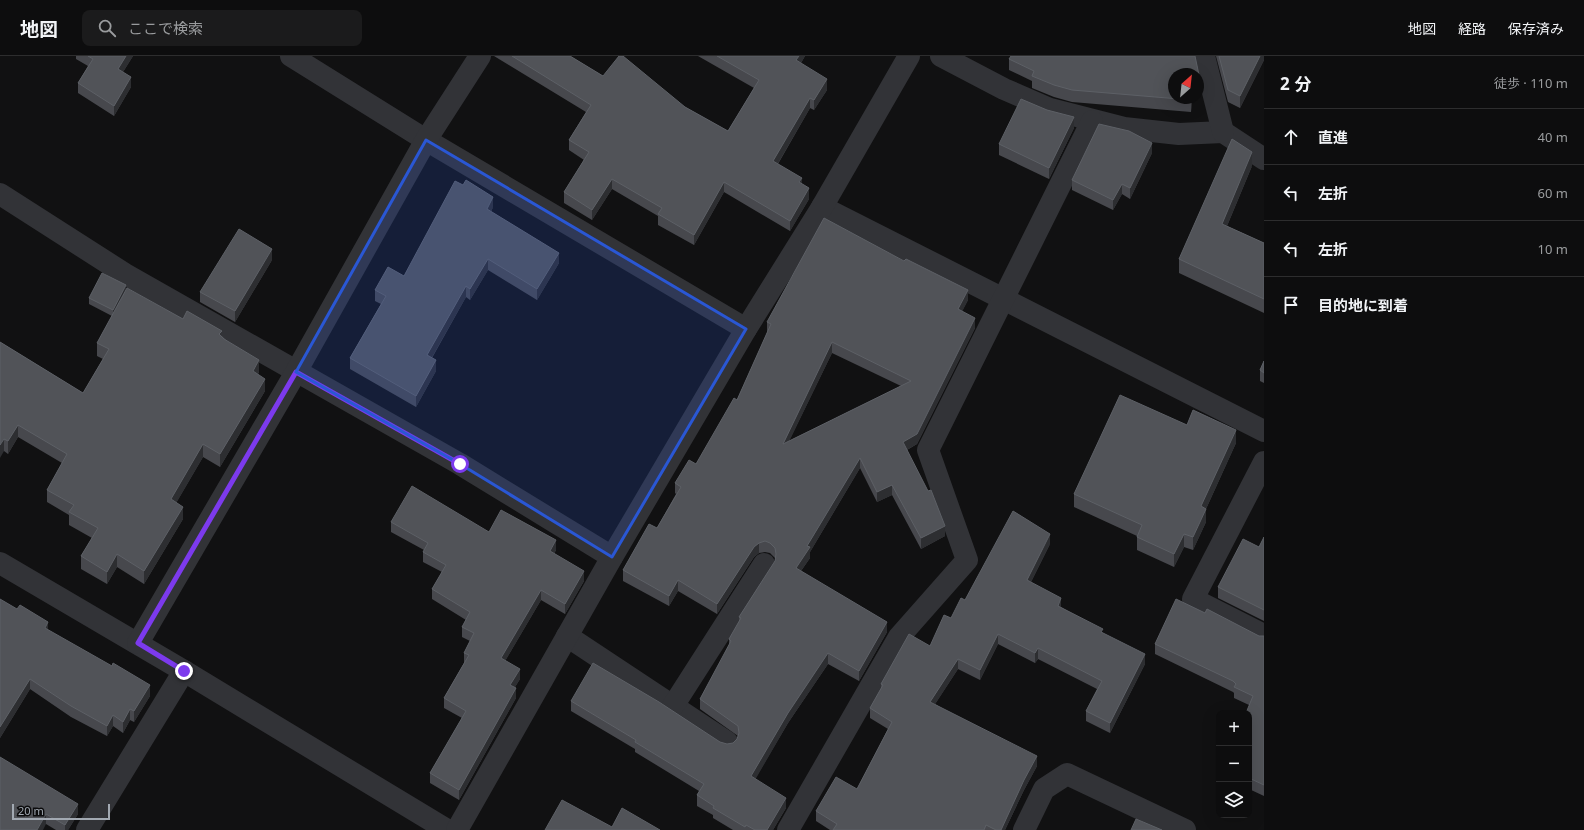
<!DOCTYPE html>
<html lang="ja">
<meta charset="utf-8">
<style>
body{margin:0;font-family:"Noto Sans","Noto Sans JP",sans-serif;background:#1b1b1c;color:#f1f3f6}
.controls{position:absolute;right:12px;bottom:12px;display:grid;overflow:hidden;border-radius:8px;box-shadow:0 4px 16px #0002}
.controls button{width:36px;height:36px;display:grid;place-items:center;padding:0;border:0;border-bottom:1px solid #2d2d2e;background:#0d0d0e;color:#f1f3f6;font:20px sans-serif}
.compass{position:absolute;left:1168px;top:12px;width:36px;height:36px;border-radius:50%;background:#0d0d0e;box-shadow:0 4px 16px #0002;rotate:27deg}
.scale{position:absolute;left:12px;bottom:10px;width:98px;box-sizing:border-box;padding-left:4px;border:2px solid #a2a9b2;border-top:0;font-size:11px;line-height:14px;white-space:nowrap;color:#a2a9b2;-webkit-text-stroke:3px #0c0c0d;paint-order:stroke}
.stop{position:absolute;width:12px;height:12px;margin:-9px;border:3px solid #7c3aed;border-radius:50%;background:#fff}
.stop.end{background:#7c3aed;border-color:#fff;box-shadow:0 1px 4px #0008}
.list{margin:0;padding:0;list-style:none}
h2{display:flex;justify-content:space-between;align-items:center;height:52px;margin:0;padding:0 16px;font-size:17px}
h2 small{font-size:13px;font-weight:400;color:#9a9c9e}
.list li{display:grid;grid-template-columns:26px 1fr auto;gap:12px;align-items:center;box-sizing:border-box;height:56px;padding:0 16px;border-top:1px solid #2d2d2e}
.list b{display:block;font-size:15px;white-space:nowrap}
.list em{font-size:13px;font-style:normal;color:#9a9c9e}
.icon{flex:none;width:22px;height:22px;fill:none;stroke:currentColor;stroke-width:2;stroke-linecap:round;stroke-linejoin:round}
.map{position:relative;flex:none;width:1264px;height:774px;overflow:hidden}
header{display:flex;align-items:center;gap:24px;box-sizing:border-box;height:56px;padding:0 20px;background:#0d0d0e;border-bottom:1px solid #2d2d2e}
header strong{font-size:19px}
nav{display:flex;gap:22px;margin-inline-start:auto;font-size:14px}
.search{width:280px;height:36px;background:#1b1b1c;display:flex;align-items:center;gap:10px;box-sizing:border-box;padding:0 14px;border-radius:8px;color:#9a9c9e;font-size:15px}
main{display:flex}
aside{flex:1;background:#0d0d0e}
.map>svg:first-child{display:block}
</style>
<header>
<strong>地図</strong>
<div class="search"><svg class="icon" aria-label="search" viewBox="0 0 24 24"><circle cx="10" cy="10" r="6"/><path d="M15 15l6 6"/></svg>ここで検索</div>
<nav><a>地図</a><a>経路</a><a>保存済み</a></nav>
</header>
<main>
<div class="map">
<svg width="1264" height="774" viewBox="0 0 1264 774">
<rect width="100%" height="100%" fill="#111112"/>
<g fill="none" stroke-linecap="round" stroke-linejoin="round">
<g stroke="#323337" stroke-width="22">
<polyline points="291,0 426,84 746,273"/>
<polyline points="941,0 1004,33 1050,53 1124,72 1179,78 1223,76 1264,103"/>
<polyline points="1204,0 1223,76"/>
<polyline points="0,138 125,218 460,408 612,501"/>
<polyline points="822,151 1264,375"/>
<polyline points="1264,406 1193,543 1264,579"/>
<polyline points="0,507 184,615 447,774"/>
<polyline points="567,580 727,686"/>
<polyline points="138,587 296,316 426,84 480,0"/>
<polyline points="673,650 764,508"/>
<polyline points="87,774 184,615"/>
<polyline points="457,774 612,501 746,273 822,151 909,0"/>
<polyline points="788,774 899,581 967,504 928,394 1092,65"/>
<polyline points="1024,774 1044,733 1067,718 1185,774"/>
</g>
</g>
<g fill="#47484d" fill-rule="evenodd">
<polygon points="76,0 133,0 123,16 131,31 114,60 78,37 78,27 88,10 76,3"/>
<polygon points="494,0 570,0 603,20 685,51 728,75 754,32 698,0 805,0 801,7 827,34 814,54 810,52 778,108 802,128 809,143 790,175 724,136 694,189 658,169 658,160 612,133 592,164 564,147 564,136 584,104 569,94 569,84 586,56"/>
<polygon points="1195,0 1199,19 1199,31 1198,31 1198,18 1174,18 1192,42 1191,56 1072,46 1054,41 1032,32 1032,25 1009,14 1009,3"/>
<polygon points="1216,0 1264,0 1264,4 1240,52 1228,46"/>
<polygon points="1047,54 1074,72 1049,123 999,99 999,88"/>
<polygon points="1152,97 1130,143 1122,138 1113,154 1072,134 1072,124"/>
<polygon points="1252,110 1227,170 1264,187 1264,257 1179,217 1179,203"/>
<polygon points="493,151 491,156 559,207 537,244 488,214 470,244 466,241 432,302 436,315 416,351 350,313 350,302 381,248 375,245 375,234 404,220"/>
<polygon points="272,204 235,266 200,246 200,236"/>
<polygon points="126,234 183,263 222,280 259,316 258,318 265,335 220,411 203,401 176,447 183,463 144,528 117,511 107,528 81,513 81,500 92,482 69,469 69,459 47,446 47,434 62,407 18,381 8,398 4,395 0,286 83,337 103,303 97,300 97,287 112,260 89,248 89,242"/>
<path d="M 968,244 L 962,255 L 975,272 L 917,388 L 907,394 L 945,480 L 921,493 L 892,439 L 877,446 L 860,412 L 810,496 L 810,502 L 801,515 L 887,576 L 859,625 L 828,608 L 788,667 L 755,723 L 786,752 L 773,774 L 733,774 L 713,762 L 713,759 L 697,750 L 697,739 L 699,735 L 635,696 L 635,693 L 571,655 L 571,645 L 727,688 L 733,687 L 737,683 L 738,680 L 700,653 L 700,643 L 729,590 L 729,583 L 739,567 L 739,561 L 775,505 L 775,502 L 770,497 L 765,496 L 759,497 L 754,501 L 717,558 L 678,535 L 669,550 L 623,525 L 623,514 L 657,472 L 676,438 L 675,437 L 675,427 L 696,408 L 737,344 L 767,277 L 767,266 ZM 832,297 L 901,330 L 789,385 Z"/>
<polygon points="1264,305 1264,327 1260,325 1260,314"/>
<polygon points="1187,369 1236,387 1206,453 1206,466 1193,494 1184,491 1174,511 1137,494 1137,480 1074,451 1074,438"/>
<polygon points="391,466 489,476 556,494 554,498 584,525 565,558 541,544 505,605 520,623 515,631 516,642 459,744 430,727 430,717 462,662 444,652 444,642 464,607 464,597 470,585 462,581 462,571 466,564 432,543 432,533 442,516 423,506 423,496 424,494 391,476"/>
<polygon points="1264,481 1264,565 1218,542 1218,531 1259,491"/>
<polygon points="1050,488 1031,526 1061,551 1103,577 1145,608 1110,677 1086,665 1086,655 1097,633 1038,603 1035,607 998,588 980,624 958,613 935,648 1037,710 1024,734 1005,774 830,774 816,765 816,755 857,733 888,673 870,662 870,652 881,634 881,628 930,590 965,544"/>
<polygon points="0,543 150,640 134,666 130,664 123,677 113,670 107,680 71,661 30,633 0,682"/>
<polygon points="1205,557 1259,580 1264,580 1264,740 1249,733 1249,649 1234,642 1234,637 1233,636 1155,598 1155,588"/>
<polygon points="0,701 78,758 68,774 56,774 46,768"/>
</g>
<g fill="#2d2e31">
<polygon points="126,0 133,0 118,24 118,13"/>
<polygon points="799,0 805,0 796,15 796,4"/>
<polygon points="1260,0 1264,0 1264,4 1240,52 1240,40"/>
<polygon points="131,21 131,31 114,60 114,50"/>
<polygon points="827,23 827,34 814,54 814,44"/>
<polygon points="810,42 810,52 773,116 773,105"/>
<polygon points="1191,42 1192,42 1191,56"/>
<polygon points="1074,61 1074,72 1049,123 1049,112"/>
<polygon points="1152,87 1152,97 1130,143 1130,132"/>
<polygon points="1252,96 1252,110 1222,182 1222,168"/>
<polygon points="802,122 802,132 799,126"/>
<polygon points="612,123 612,133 592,164 592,154"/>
<polygon points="724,126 724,136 694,189 694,179"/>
<polygon points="1122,128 1122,138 1113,154 1113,144"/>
<polygon points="809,132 809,143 790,175 790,165"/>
<polygon points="493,141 493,151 487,164 487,153"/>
<polygon points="272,193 272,204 235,266 235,255"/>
<polygon points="559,197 559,207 537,244 537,233"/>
<polygon points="488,203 488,214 470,244 470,233"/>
<polygon points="126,229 126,235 113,260 113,254"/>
<polygon points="466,230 466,241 427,310 427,299"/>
<polygon points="968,234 968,244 958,264 958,253"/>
<polygon points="975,262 975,272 917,388 903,396 903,386"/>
<polygon points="832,286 832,297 783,398 783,388"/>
<polygon points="259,304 259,316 253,328 253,315"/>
<polygon points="436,304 436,315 416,351 416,340"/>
<polygon points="265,323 265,335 220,411 220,398"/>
<polygon points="18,369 18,381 8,398 8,385"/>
<polygon points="1236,374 1236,387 1206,453 1206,466 1193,494 1193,481 1201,450"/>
<polygon points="4,383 4,395 0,402 0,389"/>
<polygon points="203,388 203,401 171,456 171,443"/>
<polygon points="860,402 860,412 810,496 810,502 796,522 796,512 807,490"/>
<polygon points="892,429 892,439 877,446 877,436"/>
<polygon points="183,451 183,463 144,528 144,515"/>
<polygon points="945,470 945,480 921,493 921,482"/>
<polygon points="1050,478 1050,488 1027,534 1027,524"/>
<polygon points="1184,478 1184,491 1174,511 1174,498"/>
<polygon points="556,484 556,494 550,505 550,495"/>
<polygon points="759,487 759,497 754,501 717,558 717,548 754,491"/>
<polygon points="117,498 117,511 107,528 107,516"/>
<polygon points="584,515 584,525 565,558 565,548"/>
<polygon points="678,524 678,535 669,550 669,540"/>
<polygon points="541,534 541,544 501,612 501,602"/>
<polygon points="1061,542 1061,552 1058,550"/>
<polygon points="48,566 48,577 45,572"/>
<polygon points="887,566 887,576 859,625 859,615"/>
<polygon points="998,578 998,588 980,624 980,614"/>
<polygon points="1038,592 1038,603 1035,607 1035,597"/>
<polygon points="828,597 828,608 788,667 751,731 751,720 788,657"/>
<polygon points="1145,598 1145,608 1110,677 1110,667"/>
<polygon points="958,603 958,613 930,656 930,646"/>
<polygon points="520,613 520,623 510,639 510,629"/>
<polygon points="30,623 30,633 0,682 0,671"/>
<polygon points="150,629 150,640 134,666 134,655"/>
<polygon points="516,632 516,642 459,744 459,734"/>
<polygon points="130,653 130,664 123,677 123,666"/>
<polygon points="113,659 113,670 107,680 107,670"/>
<polygon points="1037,700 1037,710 1024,734 1005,774 1001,774 1024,724"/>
<polygon points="786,742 786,752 773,774 767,774"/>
<polygon points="78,748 78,758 68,774 65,774 65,769"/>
<polygon points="46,758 46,768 43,774 37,774"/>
</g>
<g fill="#515358" stroke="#5d6066" fill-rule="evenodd">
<polygon points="88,0 126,0 118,13 131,21 114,50 78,27 93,3"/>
<polygon points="512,0 570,0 603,20 619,0 623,0 685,51 728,75 759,24 717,0 799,0 796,4 827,23 814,44 810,42 773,105 802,122 799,126 809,132 790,165 724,126 694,179 658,158 662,152 612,123 592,154 564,136 589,96 569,84 591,49"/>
<polygon points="1011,0 1195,0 1199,19 1198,18 1196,18 1193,16 1193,18 1174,18 1174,42 1191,42 1191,44 1072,34 1054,29 1032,20 1034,15 1009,3"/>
<polygon points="1219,0 1260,0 1240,40 1228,34"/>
<polygon points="1021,43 1047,54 1074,61 1049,112 999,88"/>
<polygon points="1099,68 1129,75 1152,87 1130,132 1122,128 1113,144 1072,124"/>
<polygon points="1232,83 1252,96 1222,168 1264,187 1264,243 1179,203"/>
<polygon points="466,124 493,141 487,153 559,197 537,233 488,203 470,233 466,230 427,299 436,304 416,340 350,302 386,240 375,234 388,211 404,220 455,125 463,129"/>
<path d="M 824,162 L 904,205 L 906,203 L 968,234 L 958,253 L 975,262 L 917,378 L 903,386 L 928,435 L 931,434 L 945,470 L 921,482 L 892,429 L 877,436 L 860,402 L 807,490 L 810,491 L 796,512 L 887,566 L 859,615 L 828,597 L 788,657 L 751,720 L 786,742 L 767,774 L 755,774 L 746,769 L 745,771 L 713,752 L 714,750 L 697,739 L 704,728 L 635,686 L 636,684 L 571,645 L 593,607 L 659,646 L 720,686 L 727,688 L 733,687 L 737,683 L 739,677 L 738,670 L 700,643 L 731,585 L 729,583 L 741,562 L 739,561 L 775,505 L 776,498 L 775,492 L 770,487 L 765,485 L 759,487 L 754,491 L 717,548 L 678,524 L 669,540 L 623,514 L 649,468 L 657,472 L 681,431 L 675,427 L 689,404 L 696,408 L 734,342 L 737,344 L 771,268 L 767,266 ZM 832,286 L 911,325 L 783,388 Z"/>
<polygon points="239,173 272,193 235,255 200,236"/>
<polygon points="102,217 126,229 113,254 89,242"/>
<polygon points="127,232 183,263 187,255 222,275 219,278 224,283 259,304 253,315 265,323 220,398 203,388 171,443 183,451 144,515 117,498 107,516 81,500 98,472 69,456 74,449 47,434 67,398 18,369 8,385 4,383 0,389 0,286 83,337 109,293 97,287"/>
<polygon points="1264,305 1264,317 1260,314"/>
<polygon points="1120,339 1187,369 1193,354 1236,374 1201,450 1206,453 1193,481 1184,478 1174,498 1137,481 1142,469 1074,438"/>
<polygon points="412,430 489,476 501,454 556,484 550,495 584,515 565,548 541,534 501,602 520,613 510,629 516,632 459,734 430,717 466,655 444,642 469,599 464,597 474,577 462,571 470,556 432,533 446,509 423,496 428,487 391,466"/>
<polygon points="1013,455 1050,478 1027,524 1061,542 1058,550 1103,573 1101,576 1145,598 1110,667 1086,655 1102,625 1038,592 1035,597 998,578 980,614 958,603 930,646 1037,700 1024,724 1001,774 996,774 986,769 984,774 833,774 837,768 816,755 836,721 857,733 892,666 870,652 883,629 881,628 909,578 930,590 944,559 951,562 961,542 965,544"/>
<polygon points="1264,481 1264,554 1218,531 1243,483 1259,491"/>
<polygon points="0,543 17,553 20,549 48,566 45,572 112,610 113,607 150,629 134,655 130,653 123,666 113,659 107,670 71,650 30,623 0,671"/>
<polygon points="1176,543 1205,557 1207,553 1259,580 1264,580 1264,729 1249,722 1249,657 1246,657 1253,640 1234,631 1236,628 1233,625 1155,588"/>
<polygon points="0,701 78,748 65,769 46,758 37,774 0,774"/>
<polygon points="562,744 612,771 622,752 660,774 545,774"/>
<polygon points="1136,763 1162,774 1131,774"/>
</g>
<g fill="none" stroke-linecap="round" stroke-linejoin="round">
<polyline stroke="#7c3aed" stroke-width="5" points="184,615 138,587 296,316 460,408"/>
</g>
<path fill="#2a57d4" fill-opacity="0.2" stroke="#2a57d4" stroke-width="3" stroke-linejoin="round" d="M 426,84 L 746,273 L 612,501 L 460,408 L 296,316 Z"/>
</svg>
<div class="controls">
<button>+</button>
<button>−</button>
<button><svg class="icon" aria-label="layers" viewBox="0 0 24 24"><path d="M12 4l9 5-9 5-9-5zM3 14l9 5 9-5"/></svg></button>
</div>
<svg class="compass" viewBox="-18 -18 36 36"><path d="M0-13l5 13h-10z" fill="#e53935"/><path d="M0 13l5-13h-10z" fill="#9a9c9e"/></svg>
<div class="scale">20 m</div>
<div class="stop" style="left:460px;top:408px"></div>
<div class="stop end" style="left:184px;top:615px"></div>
</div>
<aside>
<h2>2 分<small>徒歩 · 110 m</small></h2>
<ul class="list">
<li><svg class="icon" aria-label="ahead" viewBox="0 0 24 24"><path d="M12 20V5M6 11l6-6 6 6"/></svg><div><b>直進</b></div><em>40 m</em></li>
<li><svg class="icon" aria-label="left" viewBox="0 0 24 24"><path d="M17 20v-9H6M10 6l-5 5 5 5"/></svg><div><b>左折</b></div><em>60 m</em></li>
<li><svg class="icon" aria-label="left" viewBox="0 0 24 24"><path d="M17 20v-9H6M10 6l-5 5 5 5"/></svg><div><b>左折</b></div><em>10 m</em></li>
<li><svg class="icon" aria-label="arrive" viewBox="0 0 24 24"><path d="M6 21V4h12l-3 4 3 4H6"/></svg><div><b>目的地に到着</b></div></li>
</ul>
</aside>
</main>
